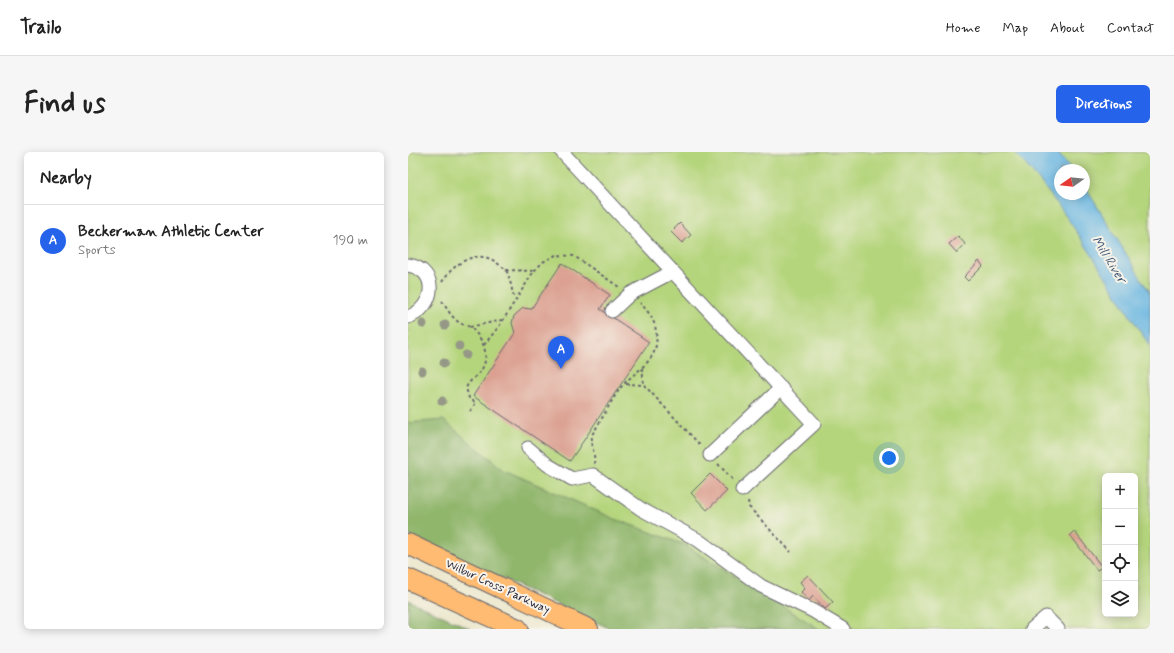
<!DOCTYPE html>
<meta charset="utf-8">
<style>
body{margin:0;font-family:Mynerve,sans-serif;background:#f6f6f6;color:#222}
.controls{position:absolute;right:12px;bottom:12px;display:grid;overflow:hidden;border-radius:6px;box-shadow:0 2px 10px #0003}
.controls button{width:36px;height:36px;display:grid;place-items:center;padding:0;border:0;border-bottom:1px solid #e0e0e0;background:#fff;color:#222;font:20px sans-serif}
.compass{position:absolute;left:646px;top:12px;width:36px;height:36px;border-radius:50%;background:#fff;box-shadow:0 2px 10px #0003;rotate:256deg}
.you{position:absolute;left:481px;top:306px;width:14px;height:14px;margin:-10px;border:3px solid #fff;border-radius:50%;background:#1a73e8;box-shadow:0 0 0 6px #1a73e833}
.badge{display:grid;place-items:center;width:26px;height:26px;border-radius:50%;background:#2563eb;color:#fff;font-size:13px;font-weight:700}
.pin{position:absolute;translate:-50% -33px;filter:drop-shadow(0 1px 2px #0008)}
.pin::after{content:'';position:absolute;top:21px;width:14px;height:12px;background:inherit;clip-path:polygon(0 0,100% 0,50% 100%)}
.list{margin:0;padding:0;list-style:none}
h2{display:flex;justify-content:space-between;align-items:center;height:52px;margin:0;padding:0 16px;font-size:17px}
h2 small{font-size:13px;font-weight:400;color:#767676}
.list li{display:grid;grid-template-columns:26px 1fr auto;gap:12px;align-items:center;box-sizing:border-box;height:72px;padding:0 16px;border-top:1px solid #e0e0e0}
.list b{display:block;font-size:15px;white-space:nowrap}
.list p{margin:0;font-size:13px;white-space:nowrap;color:#767676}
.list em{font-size:13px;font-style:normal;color:#767676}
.icon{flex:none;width:22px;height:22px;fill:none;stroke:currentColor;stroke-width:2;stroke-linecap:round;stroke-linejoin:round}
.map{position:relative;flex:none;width:742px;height:477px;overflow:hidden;border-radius:6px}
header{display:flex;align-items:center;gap:24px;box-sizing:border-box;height:56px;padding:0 20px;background:#fff;border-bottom:1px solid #e0e0e0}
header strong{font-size:19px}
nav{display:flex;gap:22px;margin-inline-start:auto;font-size:14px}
.intro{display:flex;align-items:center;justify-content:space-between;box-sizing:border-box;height:96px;padding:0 24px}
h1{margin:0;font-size:28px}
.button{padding:10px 18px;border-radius:6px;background:#2563eb;color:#fff;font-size:14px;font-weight:700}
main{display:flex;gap:24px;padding:0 24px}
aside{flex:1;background:#fff;border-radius:6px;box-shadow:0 2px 10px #0003}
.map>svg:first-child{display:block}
</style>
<header>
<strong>Trailo</strong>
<nav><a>Home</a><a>Map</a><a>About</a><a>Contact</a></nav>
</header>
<div class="intro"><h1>Find us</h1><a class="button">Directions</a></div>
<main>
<aside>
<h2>Nearby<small></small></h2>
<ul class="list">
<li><span class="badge">A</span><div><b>Beckerman Athletic Center</b><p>Sports</p></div><em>190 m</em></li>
</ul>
</aside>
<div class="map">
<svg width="742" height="477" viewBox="0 0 742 477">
<rect width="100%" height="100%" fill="#f7f3e8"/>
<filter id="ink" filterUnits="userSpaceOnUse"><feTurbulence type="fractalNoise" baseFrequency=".025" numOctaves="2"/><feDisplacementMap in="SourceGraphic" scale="8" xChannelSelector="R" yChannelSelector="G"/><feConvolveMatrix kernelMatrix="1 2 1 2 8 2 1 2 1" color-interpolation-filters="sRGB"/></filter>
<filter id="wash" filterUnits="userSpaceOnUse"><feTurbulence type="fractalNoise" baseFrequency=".012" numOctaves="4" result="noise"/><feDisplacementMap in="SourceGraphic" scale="16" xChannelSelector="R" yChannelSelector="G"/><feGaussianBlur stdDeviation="0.9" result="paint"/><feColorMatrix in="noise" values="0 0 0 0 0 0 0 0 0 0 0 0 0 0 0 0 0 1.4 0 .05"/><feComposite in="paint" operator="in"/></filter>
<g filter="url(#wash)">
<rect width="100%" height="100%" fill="#ebe6ca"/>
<path fill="#b5d57d" stroke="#6c7c5c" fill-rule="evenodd" d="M 0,0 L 742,0 L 742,477 L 307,477 L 0,326 ZM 652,18 L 676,18 L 676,42 L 652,42 ZM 697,324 L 727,324 L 727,462 L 697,462 Z"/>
<g fill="#90b66c" stroke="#596c54">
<polygon points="35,268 96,318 207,367 277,393 411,477 203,477 0,383 0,271"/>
<polygon points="0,448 63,477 0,477"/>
</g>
<path fill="#67b5e1" stroke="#446c8e" d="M 606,0 L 649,0 L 664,18 L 652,18 L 652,42 L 676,42 L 676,33 L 742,141 L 742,194 C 698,129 661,57 606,0 Z"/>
<g id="blocks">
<g fill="#dba091">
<polygon points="272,71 283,83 274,91 263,80"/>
<polygon points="550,84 557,92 549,101 541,92"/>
<polygon points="571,109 575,114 560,129 556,125"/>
<polygon points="154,111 202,143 192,157 241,190 162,309 65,244 107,181 104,171 106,164 115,156 123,157"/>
<polygon points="302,322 319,339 299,358 283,341"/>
<polygon points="666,379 694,415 689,418 662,383"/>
<polygon points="400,423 425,450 417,457 405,444 401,449 393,440 397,436 392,430"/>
</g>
</g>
</g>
<g filter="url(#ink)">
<use href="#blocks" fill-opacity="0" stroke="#68676d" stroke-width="1"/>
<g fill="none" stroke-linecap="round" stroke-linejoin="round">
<g stroke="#68676d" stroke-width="15">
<g id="minor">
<polyline points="154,0 406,272 334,338"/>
<path d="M 0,113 C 32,118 27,156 0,165"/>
<polyline points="204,159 222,142 264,120"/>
<polyline points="120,296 140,313 164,327 185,323 233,357 290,388 353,434 405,459 435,477"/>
<polyline points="302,303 373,236"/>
<polyline points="624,477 638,465 650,477"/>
</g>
</g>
<g stroke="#68676d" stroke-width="22">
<g id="highway">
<polyline points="0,392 180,477"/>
<polyline points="0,427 110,477"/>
</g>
</g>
<g stroke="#68676d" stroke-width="2" stroke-dasharray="3 3" stroke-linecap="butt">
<polyline points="98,118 126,119"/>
<path d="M 34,130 C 45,112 69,95 89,111 C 93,114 97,116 99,120 C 103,128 103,138 107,147"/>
<path d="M 34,149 C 39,157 44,166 52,171 C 55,173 60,173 63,176 C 75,186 82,203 74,217 C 70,224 61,228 58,236 L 61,246 L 68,251 L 62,259"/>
<polyline points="62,175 94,168"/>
<polyline points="76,193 92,173 126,119 135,110 148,103 166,104 211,135"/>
<polyline points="234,216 236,233"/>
<polyline points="218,232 236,233 293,294"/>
<path d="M 186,312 C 188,301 181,292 185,281 C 195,266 203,248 214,234 C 231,215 252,209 248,180 C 247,168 240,159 232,151"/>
<polyline points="310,312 326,329"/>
<polyline points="340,349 341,355 383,400"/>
</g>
<use href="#minor" stroke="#fff" stroke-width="13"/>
<use href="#highway" stroke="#ffbb71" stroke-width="20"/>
</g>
<g fill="#959886">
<circle cx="15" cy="172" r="4.5"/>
<circle cx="37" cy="173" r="4.5"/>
<circle cx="51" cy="194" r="4.5"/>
<circle cx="58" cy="203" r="4.5"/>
<circle cx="36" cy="211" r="4.5"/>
<circle cx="14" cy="219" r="4.5"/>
<circle cx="34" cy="249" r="4.5"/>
</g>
</g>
<g text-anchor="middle" stroke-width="4" stroke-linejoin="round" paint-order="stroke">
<g font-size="12" fill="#22223b" stroke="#f7f3e8">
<text transform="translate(90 434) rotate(25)" y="4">Wilbur Cross Parkway</text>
</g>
<g font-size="13" font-style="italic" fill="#3a5575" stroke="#f7f3e8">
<text transform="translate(702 107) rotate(58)" y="5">Mill River</text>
</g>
</g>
</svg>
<div class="controls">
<button>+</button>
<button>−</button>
<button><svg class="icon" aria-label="locate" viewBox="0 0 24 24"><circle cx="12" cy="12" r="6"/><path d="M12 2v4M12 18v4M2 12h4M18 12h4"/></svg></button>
<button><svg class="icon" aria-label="layers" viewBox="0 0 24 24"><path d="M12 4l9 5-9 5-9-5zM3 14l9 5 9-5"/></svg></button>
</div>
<svg class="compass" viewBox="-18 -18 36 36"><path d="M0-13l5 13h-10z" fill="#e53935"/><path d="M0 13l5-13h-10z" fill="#767676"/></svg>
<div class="you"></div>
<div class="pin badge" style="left:153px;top:217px">A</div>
</div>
</main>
